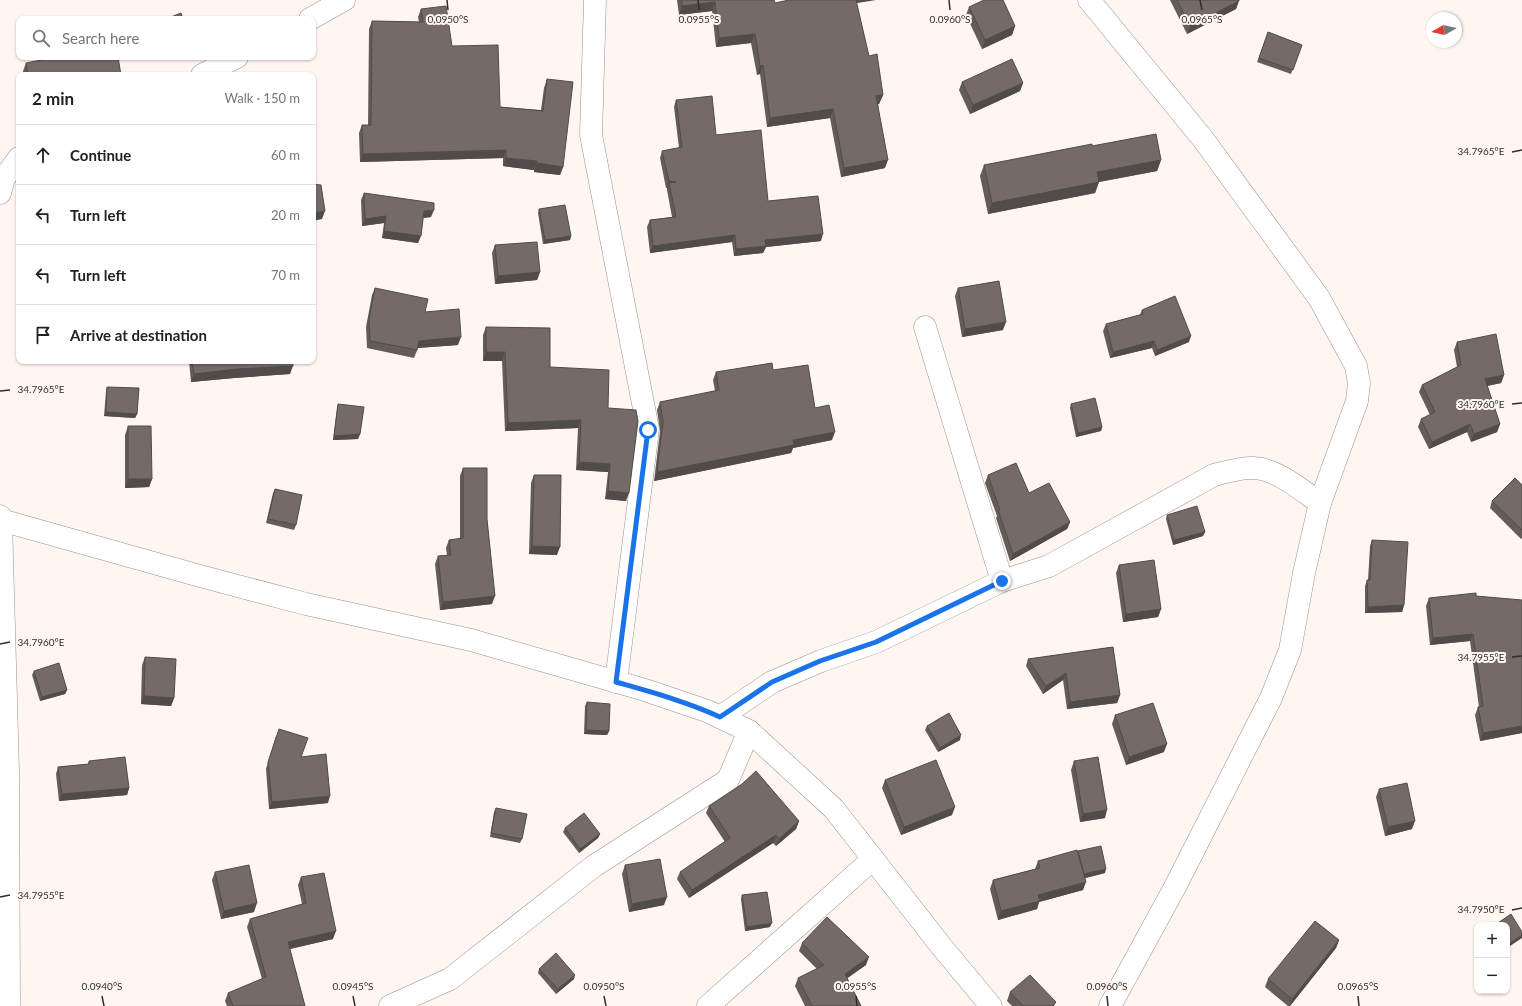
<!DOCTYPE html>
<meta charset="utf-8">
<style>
body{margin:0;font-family:Lato,sans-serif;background:#f6f6f6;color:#222}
.controls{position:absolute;right:12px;bottom:12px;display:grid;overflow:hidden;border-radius:8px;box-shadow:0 1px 3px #0004}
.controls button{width:36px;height:36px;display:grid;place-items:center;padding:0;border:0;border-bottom:1px solid #e0e0e0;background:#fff;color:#222;font:20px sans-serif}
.compass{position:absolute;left:1426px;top:12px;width:36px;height:36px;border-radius:50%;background:#fff;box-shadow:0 1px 3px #0004;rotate:261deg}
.stop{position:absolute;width:12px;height:12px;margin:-9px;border:3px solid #1a73e8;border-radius:50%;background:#fff}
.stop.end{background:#1a73e8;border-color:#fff;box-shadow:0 1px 4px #0008}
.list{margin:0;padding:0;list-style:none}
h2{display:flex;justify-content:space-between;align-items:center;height:52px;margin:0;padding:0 16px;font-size:17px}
h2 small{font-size:13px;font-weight:400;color:#767676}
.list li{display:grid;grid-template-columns:26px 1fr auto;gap:12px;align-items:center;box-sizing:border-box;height:60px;padding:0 16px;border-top:1px solid #e0e0e0}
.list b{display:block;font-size:15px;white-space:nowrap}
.list em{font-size:13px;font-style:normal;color:#767676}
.icon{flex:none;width:22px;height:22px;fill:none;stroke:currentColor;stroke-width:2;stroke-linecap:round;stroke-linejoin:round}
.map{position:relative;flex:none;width:1522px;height:1006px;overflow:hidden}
.search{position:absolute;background:#fff;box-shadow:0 1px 3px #0004;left:16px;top:16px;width:300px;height:44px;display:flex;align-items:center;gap:10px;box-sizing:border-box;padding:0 14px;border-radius:8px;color:#767676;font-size:15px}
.panel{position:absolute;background:#fff;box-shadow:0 1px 3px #0004;left:16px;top:72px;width:300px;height:292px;border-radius:8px}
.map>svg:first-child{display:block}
</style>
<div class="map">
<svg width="1522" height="1006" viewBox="0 0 1522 1006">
<rect width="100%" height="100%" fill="#fff5f1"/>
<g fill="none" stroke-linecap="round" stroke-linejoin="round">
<g stroke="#9a918d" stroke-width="23">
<g id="minor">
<polyline points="595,0 591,135 648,429 616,682"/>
<polyline points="1089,0 1203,139 1319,298 1356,366 1359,383 1357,401 1320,503"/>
<polyline points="310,19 344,0"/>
<polyline points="202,75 237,57"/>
<polyline points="0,193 4,178 19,158"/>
<polyline points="925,327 1002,581"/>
<polyline points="0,516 1,520 8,772 9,1006"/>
<polyline points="1,520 200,576 306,604 471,640 645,690 707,711 749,731 834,809 941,946 991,1006"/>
<path d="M 720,717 L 772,682 L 821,661 L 876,642 L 1002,581 L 1049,566 L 1214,475 C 1227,472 1241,467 1254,468 C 1277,469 1301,490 1320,503 L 1304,573 L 1290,650 L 1271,698 L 1175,887 L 1110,1006"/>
<polyline points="390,1006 450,979 594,866 728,780 749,731"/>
<polyline points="708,1006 873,859"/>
</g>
</g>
<use href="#minor" stroke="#fff" stroke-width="22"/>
</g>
<g fill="#645c59">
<polygon points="677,0 774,0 775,3 856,3 869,56 883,95 879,104 878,104 885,168 841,177 830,118 767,127 760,74 757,75 751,43 716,47 712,11 679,15"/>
<polygon points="1170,0 1239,0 1236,9 1187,34"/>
<polygon points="969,7 1015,26 1012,35 982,49 966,15"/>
<polygon points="421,9 452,46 500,107 541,110 544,88 547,79 563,167 560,175 534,172 534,170 503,166 503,158 360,162 359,133 362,125 368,125 369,29 372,21 419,22 418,17"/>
<polygon points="1268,32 1302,45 1291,74 1257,62"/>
<polygon points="26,63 121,75 24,75 23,71"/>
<polygon points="962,82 1023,83 1020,91 970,114 959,90"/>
<polygon points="676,100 716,135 768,201 821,241 766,247 763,253 734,256 732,242 650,253 647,227 650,220 672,217 667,190 667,188 666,188 660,158 662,151 679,148 674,107"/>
<polygon points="1092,146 1161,160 1157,171 1099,182 1095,193 988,214 980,176 984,165"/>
<polygon points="364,193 431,217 423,218 418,243 382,238 384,223 362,226 361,200"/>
<polygon points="539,209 571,236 570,240 543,244 538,213"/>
<polygon points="495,245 540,272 537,280 495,284 492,253"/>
<polygon points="375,288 425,312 458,345 418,348 414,358 367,348 366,327 372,295"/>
<polygon points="958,288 1003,330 962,337 955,296"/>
<polygon points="1142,310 1189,342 1155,356 1152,348 1110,358 1103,331 1106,324 1140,315"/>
<polygon points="486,327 550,367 608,408 626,501 605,499 608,472 576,470 578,428 505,431 502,361 483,361 483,335"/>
<polygon points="1457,342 1504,375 1501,383 1487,386 1500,424 1497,432 1471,442 1467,432 1429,449 1418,427 1421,419 1430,415 1419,392 1422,385 1457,367 1454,350"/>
<polygon points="189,361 293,361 290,374 234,378 191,382"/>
<polygon points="773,370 815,408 832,440 793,448 791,453 654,481 660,431 657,410 660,402 715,391 713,380 716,372"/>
<polygon points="107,387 137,414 135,418 104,416 106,391"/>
<polygon points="338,404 360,434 358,439 333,440 337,409"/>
<polygon points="1071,404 1102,427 1101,431 1076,437 1070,408"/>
<polygon points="128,426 152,479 149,487 125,488 125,435"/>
<polygon points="463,468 487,519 492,604 440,610 435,564 438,556 447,555 446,548 449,540 460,539 460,476"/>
<polygon points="534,475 557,555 529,554 531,483"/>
<polygon points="988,475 1029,493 1070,522 1067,529 1010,561 996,518 997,516 985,483"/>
<polygon points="1522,485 1522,538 1521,539 1490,508 1492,501"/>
<polygon points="275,489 296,525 294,530 266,523 273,493"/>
<polygon points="1167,515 1205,532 1203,536 1173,545 1166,519"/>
<polygon points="1372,540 1404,605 1402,612 1365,613 1365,586 1367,580 1368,580 1370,546"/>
<polygon points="1119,565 1161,609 1158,617 1123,622 1116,573"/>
<polygon points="1476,596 1522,733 1480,741 1475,715 1478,707 1479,707 1470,641 1430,645 1426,606 1429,598"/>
<polygon points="1113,647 1120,695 1117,703 1067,709 1063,680 1043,694 1026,666 1028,659"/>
<polygon points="145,657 174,698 171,706 141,704 142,665"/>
<polygon points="34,671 67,690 65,694 40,701 32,675"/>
<polygon points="587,702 609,731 607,735 584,734 585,706"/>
<polygon points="1115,715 1164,752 1126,765 1112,724"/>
<polygon points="927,726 960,740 938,752 925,730"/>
<polygon points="276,736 328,803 269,809 266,769"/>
<polygon points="89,761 129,788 127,795 59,801 56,774 58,767 88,764"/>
<polygon points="1074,761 1105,818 1080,822 1071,770"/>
<polygon points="885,780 952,815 901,835 882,788"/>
<polygon points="1379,789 1412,829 1385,836 1376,797"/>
<polygon points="709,806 799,821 796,829 776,846 773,843 689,898 677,879 680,872 725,842 706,813"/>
<polygon points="496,808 522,839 520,843 490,837 494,812"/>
<polygon points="565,828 600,834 598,838 579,853 563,832"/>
<polygon points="1078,851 1105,873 1085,878 1083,890 1039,902 1037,909 998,920 990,889 993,880 1035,869 1038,861 1078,852"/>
<polygon points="625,865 664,905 629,912 622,874"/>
<polygon points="215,872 254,912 221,919 212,880"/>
<polygon points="301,877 333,939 290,949 305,1006 227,1006 225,1001 228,993 262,979 247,927 250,919 302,904 298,885"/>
<polygon points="742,895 770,927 745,931 741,899"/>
<polygon points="1339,940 1336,948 1290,1006 1288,1006 1265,987 1268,979"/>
<polygon points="802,943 866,965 847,978 861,1006 805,1006 795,986 798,978 817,969 799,951"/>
<polygon points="539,969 574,979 556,994 538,973"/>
<polygon points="1010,992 1056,1002 1054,1006 1012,1006 1007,1001"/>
</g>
<g fill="#514b49">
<polygon points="852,0 876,0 851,4"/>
<polygon points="1239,1 1236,9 1187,34 1190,26"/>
<polygon points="715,2 712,11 679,15 682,6"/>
<polygon points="1015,26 1012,35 982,49 985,40"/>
<polygon points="755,34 751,43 716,47 719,38"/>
<polygon points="763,65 760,74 757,75 760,66"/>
<polygon points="1023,83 1020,91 970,114 973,105"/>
<polygon points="883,95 879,104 873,105 876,96"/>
<polygon points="833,109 830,118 767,127 770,118"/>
<polygon points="506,150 503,158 360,162 363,154"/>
<polygon points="506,158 537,161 534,170 503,166"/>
<polygon points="888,160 885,168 841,177 844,168"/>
<polygon points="1161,160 1157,171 1093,183 1097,172"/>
<polygon points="537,163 563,167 560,175 534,172"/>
<polygon points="669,181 676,182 669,183 667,188 666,188"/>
<polygon points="1099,182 1095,193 988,214 992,203"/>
<polygon points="434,210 431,217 422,218 424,211"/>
<polygon points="325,211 322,219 313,221 313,213"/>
<polygon points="386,216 384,223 362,226 365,219"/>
<polygon points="384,231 421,236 418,243 382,238"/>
<polygon points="823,234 821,241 766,247 763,253 734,256 736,249 765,240"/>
<polygon points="735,235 732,242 650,253 653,246"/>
<polygon points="571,236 570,240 543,244 545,240"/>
<polygon points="540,272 537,280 495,284 498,276"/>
<polygon points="1006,322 1003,330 962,337 965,329"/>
<polygon points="1191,336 1189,342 1155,356 1157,350"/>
<polygon points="461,337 458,345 416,348 419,341"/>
<polygon points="1154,341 1152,348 1110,358 1113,352"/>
<polygon points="486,352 505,352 502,361 483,361"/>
<polygon points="293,366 290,374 234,378 191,382 194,374 237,369"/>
<polygon points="1504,375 1501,383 1482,387 1485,379"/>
<polygon points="106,412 137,414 135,418 104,416"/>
<polygon points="581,420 578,428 505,431 508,423"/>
<polygon points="1470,424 1467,432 1429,449 1432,442"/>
<polygon points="1500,424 1497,432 1471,442 1474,434"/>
<polygon points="1102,427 1101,431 1076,437 1078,433"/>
<polygon points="835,432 832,440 793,448 791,453 654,481 657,472 793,440"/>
<polygon points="360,434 358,439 333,440 334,436"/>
<polygon points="579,462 610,464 608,472 576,470"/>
<polygon points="128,479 152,479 149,487 125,488"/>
<polygon points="608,491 629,493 626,501 605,499"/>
<polygon points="1070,522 1067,529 1010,561 1013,554"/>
<polygon points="1205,532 1203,536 1173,545 1174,540"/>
<polygon points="532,546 560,547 557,555 529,554"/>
<polygon points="495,596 492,604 440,610 443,602"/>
<polygon points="1404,605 1402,612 1365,613 1368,607"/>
<polygon points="1161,609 1158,617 1123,622 1126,614"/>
<polygon points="1473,634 1470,641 1430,645 1433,638"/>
<polygon points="1066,673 1063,680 1043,694 1046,686"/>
<polygon points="67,690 65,694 40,701 42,697"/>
<polygon points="1120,695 1117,703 1067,709 1070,702"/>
<polygon points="144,696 174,698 171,706 141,704"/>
<polygon points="1522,726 1522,733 1480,741 1483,733"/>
<polygon points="586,730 609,731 607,735 584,734"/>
<polygon points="961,735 960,740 938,752 940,748"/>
<polygon points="1167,744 1164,752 1126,765 1129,757"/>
<polygon points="129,788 127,795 59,801 62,794"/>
<polygon points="330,796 328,803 269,809 272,802"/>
<polygon points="955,807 952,815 901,835 904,827"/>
<polygon points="1107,810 1105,818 1080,822 1083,814"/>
<polygon points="799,821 796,829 776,846 779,839"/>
<polygon points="1415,821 1412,829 1385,836 1388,827"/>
<polygon points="600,834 598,838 579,853 580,849"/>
<polygon points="776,835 773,843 689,898 692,890"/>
<polygon points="1106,869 1105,873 1082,879 1083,874"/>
<polygon points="1086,882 1083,890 1039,902 1037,909 998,920 1001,911 1038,895"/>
<polygon points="667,897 664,905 629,912 632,904"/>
<polygon points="257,903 254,912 221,919 224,911"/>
<polygon points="772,923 770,927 745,931 747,927"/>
<polygon points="336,931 333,939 285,950 288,942"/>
<polygon points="1522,935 1522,938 1507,948 1507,945"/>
<polygon points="1339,940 1336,948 1290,1006 1292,999"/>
<polygon points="869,957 866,965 842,982 845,974"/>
<polygon points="575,975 574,979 556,994 558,989"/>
</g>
<g fill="#746b68" stroke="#514b49">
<polygon points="682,0 774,0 775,3 789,0 856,0 869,56 877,54 883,95 876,96 888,160 844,168 833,109 770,118 763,65 760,66 755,34 719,38 715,2 682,6"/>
<polygon points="984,0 1003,0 1015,26 985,40 969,7"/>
<polygon points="1177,0 1239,0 1239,1 1190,26"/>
<polygon points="446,6 452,46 498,45 500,107 543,111 547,79 573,82 563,167 537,163 537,161 506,158 506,150 363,154 362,125 371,125 372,21 423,22 421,9"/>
<polygon points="181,13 183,19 166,19"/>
<polygon points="1268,32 1302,45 1293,70 1259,58"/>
<polygon points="57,57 118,57 121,75 28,75 26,63"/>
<polygon points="1012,59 1023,83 973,105 962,82"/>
<polygon points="712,96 716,135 761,130 768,201 818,196 823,234 765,240 766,246 736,249 735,235 653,246 650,220 676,217 669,183 676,182 669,181 662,151 682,147 676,100"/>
<polygon points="1156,134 1161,160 1097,172 1099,182 992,203 984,165 1092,144 1092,146"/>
<polygon points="313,184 321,185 325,211 313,213"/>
<polygon points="364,193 434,203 434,210 424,211 421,236 384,231 386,216 365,219"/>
<polygon points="565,205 571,236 545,240 539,209"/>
<polygon points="537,242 540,272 498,276 495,245"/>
<polygon points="999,281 1006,322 965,329 958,288"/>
<polygon points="375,288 428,299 425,312 459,309 461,337 419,341 417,350 370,341 369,319"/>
<polygon points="1175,296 1191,336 1157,350 1154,341 1113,352 1106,324 1143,314 1142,310"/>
<polygon points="486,327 550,328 550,367 609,370 608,408 636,410 638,421 629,493 608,491 610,464 579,462 581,420 508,423 505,352 486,352"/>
<polygon points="1496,334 1504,375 1485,379 1500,424 1474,434 1470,424 1432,442 1421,419 1435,412 1422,385 1461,365 1457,342"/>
<polygon points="192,361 293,361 293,366 237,369 194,374"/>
<polygon points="772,363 773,370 808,365 815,408 829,405 835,432 793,440 794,445 657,472 663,422 660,402 719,390 716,372"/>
<polygon points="107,387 139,388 137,414 106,412"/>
<polygon points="1095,398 1102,427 1078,433 1071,404"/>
<polygon points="338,404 364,407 360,434 334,436"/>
<polygon points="128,426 151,426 152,479 128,479"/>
<polygon points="1016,463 1029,493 1049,483 1070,522 1013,554 998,510 1000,510 988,475"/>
<polygon points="463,468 487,468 487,519 495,596 443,602 438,556 451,555 449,540 463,538"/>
<polygon points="534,475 561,475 560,547 532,546"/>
<polygon points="1515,478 1522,485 1522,530 1492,501"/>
<polygon points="275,489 302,495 296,525 268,519"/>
<polygon points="1197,506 1205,532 1174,540 1167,515"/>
<polygon points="1372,540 1408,542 1404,605 1368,607 1367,580 1370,580"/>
<polygon points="1154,560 1161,609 1126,614 1119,565"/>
<polygon points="1476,593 1476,596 1522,600 1522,726 1483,733 1478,707 1483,706 1473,634 1433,638 1429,598"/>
<polygon points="1113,647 1120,695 1070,702 1066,673 1046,686 1028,659"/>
<polygon points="145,657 176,659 174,698 144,696"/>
<polygon points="59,663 67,690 42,697 34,671"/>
<polygon points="587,702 610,704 609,731 586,730"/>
<polygon points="1153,703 1167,744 1129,757 1115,715"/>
<polygon points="949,713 961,735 940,748 927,726"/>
<polygon points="279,729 308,738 301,757 326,754 330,796 272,802 268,762"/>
<polygon points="125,757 129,788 62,794 58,767 89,764 89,761"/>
<polygon points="1098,757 1107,810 1083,814 1074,761"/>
<polygon points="936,760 955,807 904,827 885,780"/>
<polygon points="756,771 799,821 779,839 776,835 692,890 680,872 730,838 709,806 742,784"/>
<polygon points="1407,783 1415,821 1388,827 1379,789"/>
<polygon points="496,808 527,814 522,839 491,833"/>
<polygon points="584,813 600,834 580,849 565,828"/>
<polygon points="1101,846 1106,869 1084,874 1078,851"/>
<polygon points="1077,850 1086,882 1038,895 1040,901 1001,911 993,880 1040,868 1038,861"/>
<polygon points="660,859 667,897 632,904 625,865"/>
<polygon points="249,865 257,903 224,911 215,872"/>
<polygon points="324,873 336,931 288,942 305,1006 233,1006 228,993 266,977 250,919 306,903 301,877"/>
<polygon points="767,892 772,923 747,927 742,895"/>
<polygon points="1511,914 1522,932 1522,935 1507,945 1507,925 1495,925"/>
<polygon points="827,917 869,957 845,974 861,1006 812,1006 798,978 824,965 802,943"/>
<polygon points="1315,921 1339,940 1292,999 1268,979"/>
<polygon points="556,953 575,975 558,989 539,969"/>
<polygon points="1030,975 1056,1002 1052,1006 1023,1006 1010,992"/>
</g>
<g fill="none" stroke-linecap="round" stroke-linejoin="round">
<path stroke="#1a73e8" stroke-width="5" d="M 648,430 L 616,682 C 651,692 688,702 720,717 L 772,682 L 820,661 L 876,642 L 1002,581"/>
</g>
<path fill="none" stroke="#312e2c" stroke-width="1.5" d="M 447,0 L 448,10M 698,0 L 699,10M 949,0 L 950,10M 1200,0 L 1202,10M 1512,152 L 1522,150M 0,391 L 10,390M 1512,404 L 1522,403M 0,644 L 10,642M 1512,657 L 1522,656M 0,897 L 10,895M 1512,910 L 1522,908M 102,996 L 104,1006M 353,996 L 355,1006M 604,996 L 606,1006M 856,996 L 857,1006M 1107,996 L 1108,1006M 1358,996 L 1359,1006"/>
<g font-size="10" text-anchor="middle" fill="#312e2c" stroke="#fff5f1" stroke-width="4" stroke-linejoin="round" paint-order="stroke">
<text x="448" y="23">0.0950°S</text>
<text x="699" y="23">0.0955°S</text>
<text x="950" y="23">0.0960°S</text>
<text x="1202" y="23">0.0965°S</text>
<text x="1481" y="155">34.7965°E</text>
<text x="41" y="393">34.7965°E</text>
<text x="1481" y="408">34.7960°E</text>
<text x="41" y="646">34.7960°E</text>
<text x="1481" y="661">34.7955°E</text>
<text x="41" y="899">34.7955°E</text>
<text x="1481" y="913">34.7950°E</text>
<text x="102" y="990">0.0940°S</text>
<text x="353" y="990">0.0945°S</text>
<text x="604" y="990">0.0950°S</text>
<text x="856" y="990">0.0955°S</text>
<text x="1107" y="990">0.0960°S</text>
<text x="1358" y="990">0.0965°S</text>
</g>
</svg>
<div class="controls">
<button>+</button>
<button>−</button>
</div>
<svg class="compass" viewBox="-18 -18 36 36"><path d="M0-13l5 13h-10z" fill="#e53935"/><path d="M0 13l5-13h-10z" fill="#767676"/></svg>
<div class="stop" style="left:648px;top:430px"></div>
<div class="stop end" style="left:1002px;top:581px"></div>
<div class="search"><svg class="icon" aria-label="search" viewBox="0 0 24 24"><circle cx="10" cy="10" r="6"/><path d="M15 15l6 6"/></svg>Search here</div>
<section class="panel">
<h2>2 min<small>Walk · 150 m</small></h2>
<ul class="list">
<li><svg class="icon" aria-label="ahead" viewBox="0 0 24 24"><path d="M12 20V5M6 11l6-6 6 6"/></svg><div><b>Continue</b></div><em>60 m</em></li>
<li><svg class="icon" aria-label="left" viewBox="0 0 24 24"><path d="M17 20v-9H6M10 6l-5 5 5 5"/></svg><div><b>Turn left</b></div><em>20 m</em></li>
<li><svg class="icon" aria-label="left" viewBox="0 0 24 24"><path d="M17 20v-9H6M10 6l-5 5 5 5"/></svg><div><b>Turn left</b></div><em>70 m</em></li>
<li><svg class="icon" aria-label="arrive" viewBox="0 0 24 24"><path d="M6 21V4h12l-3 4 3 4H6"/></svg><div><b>Arrive at destination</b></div></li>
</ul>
</section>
</div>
